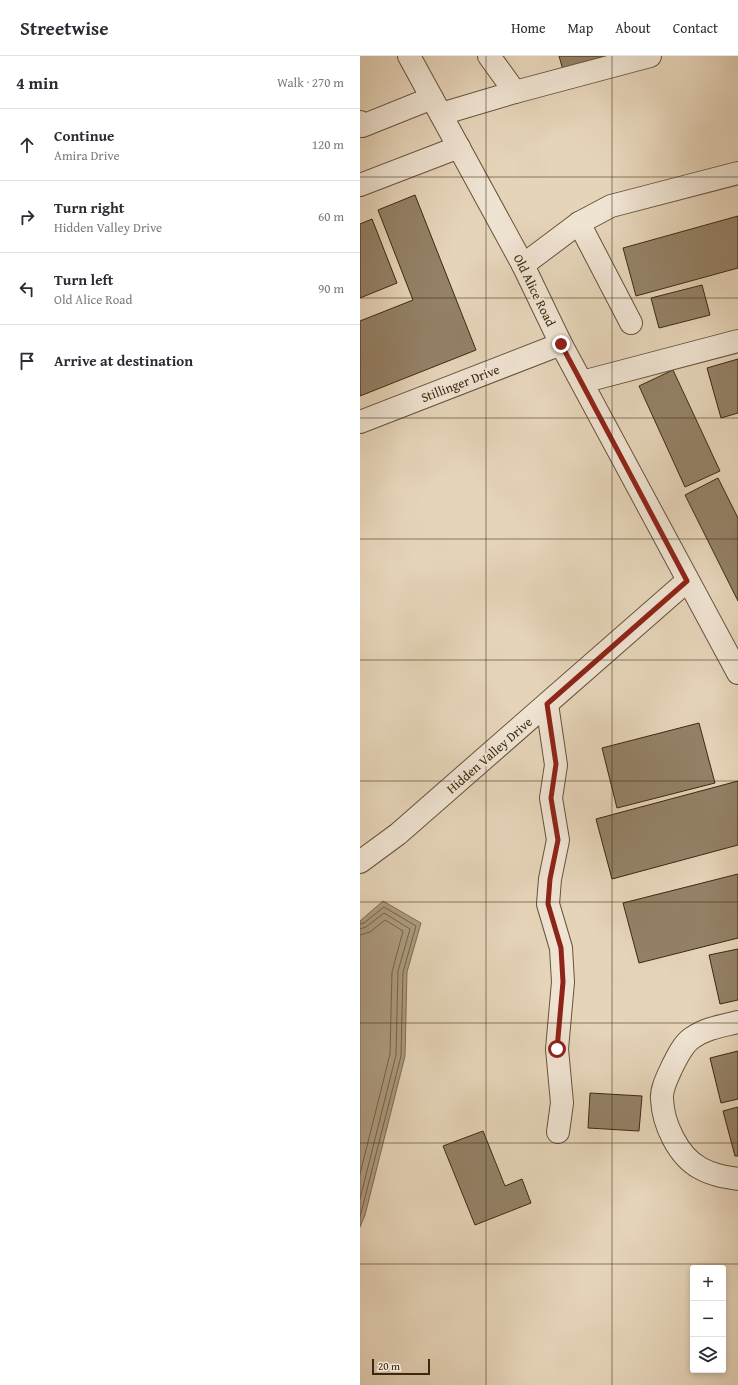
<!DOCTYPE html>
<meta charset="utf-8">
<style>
body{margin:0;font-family:"Gentium Book Plus",serif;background:#f7f7f7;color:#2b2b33}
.controls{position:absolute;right:12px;bottom:12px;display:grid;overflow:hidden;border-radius:4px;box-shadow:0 2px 6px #0003}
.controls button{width:36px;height:36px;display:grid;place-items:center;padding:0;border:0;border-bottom:1px solid #e1e1e2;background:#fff;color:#2b2b33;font:20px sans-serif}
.scale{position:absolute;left:12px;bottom:10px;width:58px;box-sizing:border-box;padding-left:4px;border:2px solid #3b280f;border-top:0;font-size:11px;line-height:14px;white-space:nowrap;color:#3b280f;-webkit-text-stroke:3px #efe3d2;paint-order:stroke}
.stop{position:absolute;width:12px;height:12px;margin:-9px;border:3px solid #8f2418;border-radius:50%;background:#fff}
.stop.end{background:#8f2418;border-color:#fff;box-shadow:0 1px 4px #0008}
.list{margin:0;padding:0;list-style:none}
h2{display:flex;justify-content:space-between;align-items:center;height:52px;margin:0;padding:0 16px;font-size:17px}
h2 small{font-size:13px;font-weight:400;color:#7c7c81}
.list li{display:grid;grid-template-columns:26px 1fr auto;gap:12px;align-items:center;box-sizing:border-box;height:72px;padding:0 16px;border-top:1px solid #e1e1e2}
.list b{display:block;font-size:15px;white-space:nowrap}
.list p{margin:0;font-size:13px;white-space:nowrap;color:#7c7c81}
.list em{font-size:13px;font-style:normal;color:#7c7c81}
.icon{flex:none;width:22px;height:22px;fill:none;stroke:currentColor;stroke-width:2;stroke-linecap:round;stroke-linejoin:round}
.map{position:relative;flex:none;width:378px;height:1329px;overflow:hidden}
header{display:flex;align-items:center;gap:24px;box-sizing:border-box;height:56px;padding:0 20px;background:#fff;border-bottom:1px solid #e1e1e2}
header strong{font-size:19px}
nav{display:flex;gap:22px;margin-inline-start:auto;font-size:14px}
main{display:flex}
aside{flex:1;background:#fff}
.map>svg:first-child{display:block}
</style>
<header>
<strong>Streetwise</strong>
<nav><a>Home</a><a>Map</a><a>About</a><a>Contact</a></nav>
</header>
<main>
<aside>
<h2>4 min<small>Walk · 270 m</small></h2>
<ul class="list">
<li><svg class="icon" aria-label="ahead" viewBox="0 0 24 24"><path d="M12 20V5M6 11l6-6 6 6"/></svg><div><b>Continue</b><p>Amira Drive</p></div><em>120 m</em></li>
<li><svg class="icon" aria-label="right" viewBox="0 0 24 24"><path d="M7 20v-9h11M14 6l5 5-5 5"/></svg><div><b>Turn right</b><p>Hidden Valley Drive</p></div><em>60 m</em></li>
<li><svg class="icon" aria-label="left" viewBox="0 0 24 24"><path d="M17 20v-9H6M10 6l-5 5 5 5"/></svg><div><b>Turn left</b><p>Old Alice Road</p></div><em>90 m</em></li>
<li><svg class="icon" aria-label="arrive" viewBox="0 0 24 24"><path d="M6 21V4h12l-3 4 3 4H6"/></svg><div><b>Arrive at destination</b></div></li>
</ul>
</aside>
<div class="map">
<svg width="378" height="1329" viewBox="0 0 378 1329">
<rect width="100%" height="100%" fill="#e6d4b9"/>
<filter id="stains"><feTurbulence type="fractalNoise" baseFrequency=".005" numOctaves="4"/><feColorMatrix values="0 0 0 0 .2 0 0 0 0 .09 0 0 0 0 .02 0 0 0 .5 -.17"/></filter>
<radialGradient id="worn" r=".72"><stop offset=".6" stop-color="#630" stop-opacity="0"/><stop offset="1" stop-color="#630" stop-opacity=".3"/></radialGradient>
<polygon fill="#ac9a7f" stroke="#7f6c52" points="23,845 61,867 47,916 45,1000 5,1159 0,1171 0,865"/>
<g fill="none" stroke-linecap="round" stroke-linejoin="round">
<g stroke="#746147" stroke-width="1">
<polyline points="0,868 4,867 24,851 56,870 43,916 41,1000 0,1161"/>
<polyline points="0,873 6,871 24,857 50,873 38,915 36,999 0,1143"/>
<polyline points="0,879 10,876 25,864 43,875 32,916 30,998 0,1118"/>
</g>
</g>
<g fill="#948167" stroke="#3b280f">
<polygon points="199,0 254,0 203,14"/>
<polygon points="55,139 116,294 0,340 0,265 53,244 18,154"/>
<polygon points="378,160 378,212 276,240 263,192"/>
<polygon points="12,163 37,227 0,242 0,168"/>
<polygon points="342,229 350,259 299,272 291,242"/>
<polygon points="378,303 378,357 361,362 347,312"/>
<polygon points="313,314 360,415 325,431 279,330"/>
<polygon points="358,422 378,462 378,545 325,439"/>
<polygon points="339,667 355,727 257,752 242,692"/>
<polygon points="378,725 378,789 252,823 236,763"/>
<polygon points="378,818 378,882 279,907 263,847"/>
<polygon points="378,893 378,944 360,948 349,899"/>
<polygon points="378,995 378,1043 361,1047 350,1002"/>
<polygon points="230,1037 282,1040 279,1075 228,1072"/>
<polygon points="378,1051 378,1100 375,1100 363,1055"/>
<polygon points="123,1075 145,1130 162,1123 171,1147 115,1169 83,1090"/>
</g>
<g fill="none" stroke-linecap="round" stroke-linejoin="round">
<g stroke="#66533a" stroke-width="24">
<g id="minor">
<polyline points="49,0 163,209 201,288 378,617"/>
<polyline points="129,0 155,36 290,0"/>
<polyline points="81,58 155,36"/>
<polyline points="0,66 2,70 72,42"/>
<polyline points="0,129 99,91"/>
<polyline points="219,167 271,267"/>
<polyline points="163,209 219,167 251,150 378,117"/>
<polyline points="222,326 378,285"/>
<polyline points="0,366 201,288"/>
<polyline points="187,648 196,709 191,742 198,784 190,823 188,848 201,892 203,926 197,993 202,1047 198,1076"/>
<polyline points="0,806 38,778 327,525"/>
<path d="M 378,966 C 362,970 346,972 332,982 C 323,988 317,1001 312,1011 C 308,1020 301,1033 302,1043 C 303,1068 318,1100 340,1112 C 352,1119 365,1121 378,1123"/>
</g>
</g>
<use href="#minor" stroke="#efe3d2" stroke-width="22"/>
</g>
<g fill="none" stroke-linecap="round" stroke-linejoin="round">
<polyline stroke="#8f2418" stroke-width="5" points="197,993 203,926 201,892 188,848 190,823 198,784 191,742 196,708 187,648 327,525 201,288"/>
</g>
<path fill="none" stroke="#3b280f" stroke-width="1" stroke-opacity="0.55" d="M 126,0 L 126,1329M 252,0 L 252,1329M 0,121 L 378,121M 0,242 L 378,242M 0,362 L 378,362M 0,483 L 378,483M 0,604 L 378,604M 0,725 L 378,725M 0,846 L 378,846M 0,967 L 378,967M 0,1087 L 378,1087M 0,1208 L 378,1208"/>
<g text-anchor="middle" stroke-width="4" stroke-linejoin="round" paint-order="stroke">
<g font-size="13" fill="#3b280f" stroke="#efe3d2">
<text transform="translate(175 234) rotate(64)" y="5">Old Alice Road</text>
<text transform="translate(100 327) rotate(-21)" y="5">Stillinger Drive</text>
<text transform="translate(129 699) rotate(-41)" y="5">Hidden Valley Drive</text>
</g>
</g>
<rect width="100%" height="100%" filter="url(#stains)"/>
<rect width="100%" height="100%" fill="url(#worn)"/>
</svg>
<div class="controls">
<button>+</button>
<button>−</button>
<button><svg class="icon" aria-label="layers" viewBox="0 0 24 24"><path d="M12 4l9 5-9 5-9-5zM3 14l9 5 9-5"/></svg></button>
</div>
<div class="scale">20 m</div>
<div class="stop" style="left:197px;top:993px"></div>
<div class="stop end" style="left:201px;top:288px"></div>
</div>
</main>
